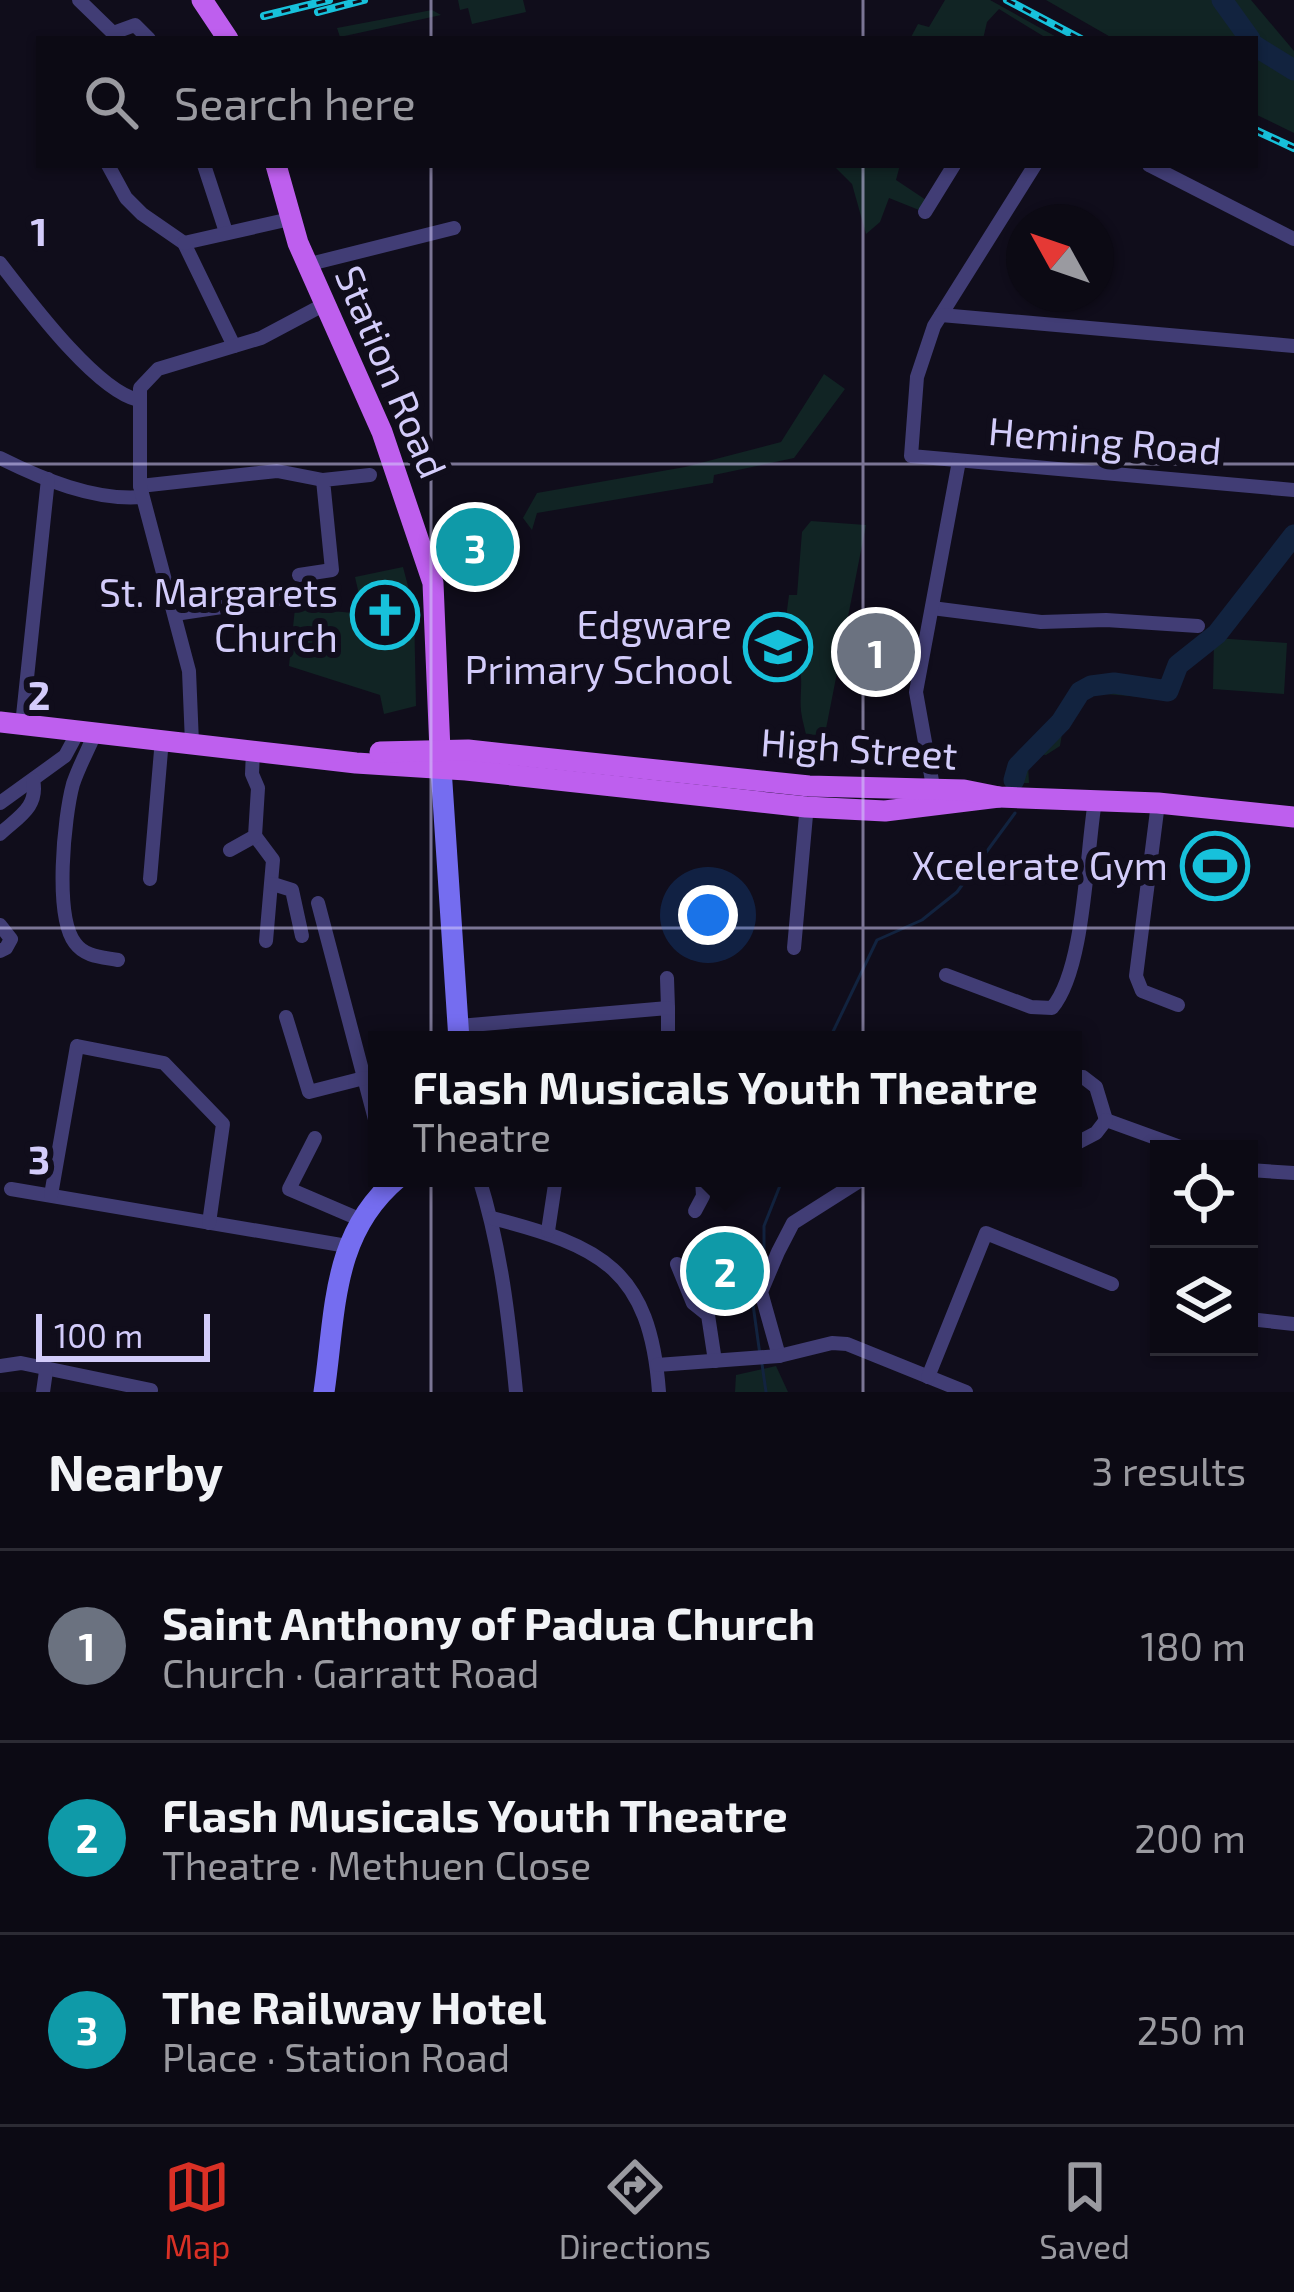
<!DOCTYPE html>
<meta charset="utf-8">
<style>
body{margin:0;font-family:"Exo 2",sans-serif;background:#15131d;color:#f1f3f6}
.controls{position:absolute;right:36px;bottom:36px;display:grid;overflow:hidden;border-radius:0px;box-shadow:0 3px 9px #0004}
.controls button{width:108px;height:108px;display:grid;place-items:center;padding:0;border:0;border-bottom:3px solid #2c2b34;background:#0c0a14;color:#f1f3f6;font:60px sans-serif}
.compass{position:absolute;left:1006px;top:204px;width:108px;height:108px;border-radius:50%;background:#0c0a14;box-shadow:0 3px 9px #0004;rotate:310deg}
.scale{position:absolute;left:36px;bottom:30px;width:174px;box-sizing:border-box;padding-left:12px;border:6px solid #d3ccfa;border-top:0;font-size:33px;line-height:42px;white-space:nowrap;color:#d3ccfa;-webkit-text-stroke:9px #100d1b;paint-order:stroke}
.you{position:absolute;left:708px;top:915px;width:42px;height:42px;margin:-30px;border:9px solid #fff;border-radius:50%;background:#1a73e8;box-shadow:0 0 0 18px #1a73e833}
.badge{display:grid;place-items:center;width:78px;height:78px;border-radius:50%;background:#d93025;color:#fff;font-size:39px;font-weight:700}
.pin{position:absolute;translate:-50% -50%;border:6px solid #fff;box-shadow:0 3px 12px #0006}
.popup{position:absolute;left:368px;top:1031px;width:714px;height:156px;box-sizing:border-box;display:grid;place-content:center;border-radius:0px;background:#0c0a14;filter:drop-shadow(0 3px 9px #0005);font-size:39px;white-space:nowrap;color:#9a9aa0}
.popup b{font-size:45px;color:#f1f3f6}
.popup::after{content:'';position:absolute;left:50%;top:100%;margin-left:-24px;border:24px solid transparent;border-top-color:#0c0a14}
.list{margin:0;padding:0;list-style:none}
h2{display:flex;justify-content:space-between;align-items:center;height:156px;margin:0;padding:0 48px;font-size:51px}
h2 small{font-size:39px;font-weight:400;color:#9a9aa0}
.list li{display:grid;grid-template-columns:78px 1fr auto;gap:36px;align-items:center;box-sizing:border-box;height:192px;padding:0 48px;border-top:3px solid #2c2b34}
.list b{display:block;font-size:45px;white-space:nowrap}
.list p{margin:0;font-size:39px;white-space:nowrap;color:#9a9aa0}
.list em{font-size:39px;font-style:normal;color:#9a9aa0}
.icon{flex:none;width:66px;height:66px;fill:none;stroke:currentColor;stroke-width:2;stroke-linecap:round;stroke-linejoin:round}
.map{position:relative;flex:none;width:1294px;height:1392px;overflow:hidden}
.search{position:absolute;background:#0c0a14;box-shadow:0 3px 9px #0004;left:36px;right:36px;top:36px;height:132px;display:flex;align-items:center;gap:30px;box-sizing:border-box;padding:0 42px;border-radius:0px;color:#9a9aa0;font-size:45px}
.sheet{height:732px;background:#0c0a14}
nav{display:flex;justify-content:space-around;align-items:center;box-sizing:border-box;height:168px;border-top:3px solid #2c2b34;background:#0c0a14;font-size:33px;color:#9a9aa0}
nav a{display:grid;justify-items:center;gap:6px}
nav .on{color:#d93025}
.map>svg:first-child{display:block}
</style>
<div class="map">
<svg width="1294" height="1392" viewBox="0 0 1294 1392">
<rect width="100%" height="100%" fill="#100d1b"/>
<g fill="#112424">
<polygon points="458,0 523,0 526,12 472,24 468,8 460,10"/>
<polygon points="945,0 990,0 1060,39 1048,39 999,9 987,22 983,39 910,39 918,24 929,27"/>
<polygon points="1046,0 1251,0 1294,51 1294,133 1255,114 1255,39 1114,39"/>
<polygon points="432,10 441,15 340,37 337,28"/>
<polygon points="833,165 900,165 896,180 926,200 919,210 889,198 880,222 866,234 852,184"/>
<polygon points="824,374 845,389 794,458 714,475 713,483 537,513 532,530 523,518 537,493 685,467 781,442"/>
<path d="M 811,521 L 866,525 L 823,744 L 807,741 C 806,731 802,721 801,711 C 799,683 809,665 782,648 L 789,595 L 797,595 L 802,532 Z"/>
<path d="M 1294,527 L 1294,537 L 1216,638 L 1287,643 L 1284,694 L 1213,689 L 1214,640 L 1185,667 L 1173,692 L 1165,699 L 1094,693 L 1064,721 L 1060,746 L 1046,755 L 1037,754 L 1028,765 L 1029,783 L 1008,783 C 1015,760 1069,699 1088,682 L 1166,689 L 1171,666 L 1220,624 L 1259,566 Z"/>
<polygon points="403,567 414,609 416,706 384,714 380,695 289,666 295,608 354,613 358,590 355,577"/>
<polygon points="776,1366 788,1392 735,1392 736,1375"/>
</g>
<g fill="none" stroke-linecap="round" stroke-linejoin="round">
<g stroke="#12233f" stroke-width="3">
<polyline points="829,1040 877,940 922,920 957,892 1015,813"/>
<polyline points="760,1355 751,1290 764,1251 764,1226 783,1178"/>
<polyline points="762,1364 766,1392"/>
</g>
<g stroke="#12233f" stroke-width="21">
<polyline points="1222,0 1250,39"/>
<polyline points="1255,46 1294,70"/>
<polyline points="1014,780 1018,766 1061,722 1080,692 1091,686 1114,683 1168,691 1178,665 1217,634 1294,535"/>
</g>
<g stroke="#413d75" stroke-width="14">
<polyline points="79,0 113,33 135,25 149,39"/>
<polyline points="108,165 126,198 142,214 184,243 234,346"/>
<polyline points="204,165 226,232"/>
<polyline points="1035,165 934,326 917,377 911,456 1294,490"/>
<polyline points="1149,165 1294,239"/>
<polyline points="925,212 954,165"/>
<polyline points="184,243 290,219"/>
<path d="M 0,263 C 28,299 95,390 138,400"/>
<polyline points="306,265 454,228"/>
<polyline points="941,315 1294,346"/>
<path d="M 0,458 C 42,479 94,501 142,497"/>
<polyline points="140,486 277,471 323,480"/>
<polyline points="299,575 332,570 323,480 370,475"/>
<polyline points="932,608 1041,622 1106,620 1198,626"/>
<polyline points="175,614 290,597"/>
<polyline points="22,725 48,479"/>
<path d="M 96,731 C 89,748 79,766 73,784 C 64,817 54,916 75,943 C 85,957 102,957 118,960"/>
<polyline points="192,743 189,671 140,486 140,388 158,369 261,338 325,304"/>
<polyline points="934,792 916,692 959,461"/>
<polyline points="0,803 65,756 79,730"/>
<polyline points="1158,803 1136,976 1142,991 1178,1005"/>
<path d="M 0,834 C 18,817 39,807 33,780"/>
<polyline points="255,836 273,860 266,941"/>
<polyline points="230,850 255,836 258,788 252,774 253,751"/>
<polyline points="150,879 162,739"/>
<polyline points="273,884 292,890 302,936"/>
<polyline points="318,903 377,1127"/>
<polyline points="0,925 11,939 6,948 0,951"/>
<polyline points="794,948 807,804"/>
<path d="M 946,975 L 1031,1007 L 1052,1008 C 1085,969 1086,854 1095,801"/>
<polyline points="667,978 668,1008"/>
<polyline points="286,1017 309,1092 364,1078"/>
<polyline points="459,1026 668,1008 668,1040"/>
<polyline points="1083,1077 1096,1087 1106,1120"/>
<polyline points="1106,1120 1186,1149"/>
<polyline points="315,1138 289,1189 359,1219"/>
<polyline points="1073,1145 1096,1133 1106,1120"/>
<polyline points="1249,1170 1294,1173"/>
<path d="M 479,1178 C 501,1248 509,1319 516,1392"/>
<polyline points="11,1189 347,1246"/>
<polyline points="51,1195 77,1046 164,1063 223,1124 209,1223"/>
<polyline points="695,1211 703,1196 702,1178"/>
<path d="M 492,1218 C 601,1246 650,1269 659,1392"/>
<polyline points="548,1231 556,1178"/>
<polyline points="677,1264 693,1303 708,1315 715,1361"/>
<polyline points="1249,1319 1294,1324"/>
<polyline points="779,1356 761,1292 778,1252 793,1223 864,1178"/>
<polyline points="657,1365 779,1356 832,1343 847,1344 966,1392"/>
<polyline points="0,1366 21,1363 151,1390"/>
<polyline points="928,1377 986,1233 1112,1284"/>
<polyline points="43,1392 46,1371"/>
</g>
<g stroke="#756df0" stroke-width="21">
<polyline points="440,753 459,1040"/>
<path d="M 324,1392 C 336,1311 331,1234 398,1178"/>
</g>
<g stroke="#be5fee" stroke-width="21">
<polyline points="202,0 228,39"/>
<polyline points="276,165 298,243 382,432 433,583 440,751"/>
<polyline points="0,722 356,763 466,770 806,807 885,811 999,797"/>
<polyline points="380,752 468,750 809,786 964,790 999,797 1158,803 1294,817"/>
</g>
<g stroke="#17c1db" stroke-width="8">
<g id="rail">
<polyline points="1007,0 1081,39"/>
<polyline points="318,12 364,0"/>
<polyline points="264,16 329,0"/>
<polyline points="1255,130 1294,148"/>
</g>
</g>
<use href="#rail" stroke="#100d1b" stroke-width="3" stroke-dasharray="9" stroke-linecap="butt"/>
</g>
<path fill="none" stroke="#d3ccfa" stroke-width="3" stroke-opacity="0.55" d="M 431,0 L 431,39M 863,0 L 863,39M 431,165 L 431,1392M 863,165 L 863,1392M 0,464 L 1294,464M 0,928 L 1294,928"/>
<defs>
<g id="church-ring" transform="scale(3.45)"><circle r="9.5" fill="#100d1b" stroke="#17c1db" stroke-width="1.5"/><path d="M-1.2-6h2.4v3.5h3.3v2.4h-3.3V6h-2.4V-.1h-3.3v-2.4h3.3Z" fill="#17c1db"/></g>
<g id="school-ring" transform="scale(3.45)"><circle r="9.5" fill="#100d1b" stroke="#17c1db" stroke-width="1.5"/><path d="M0-5L7-2L0 1L-7-2ZM-4 1L0 2.5L4 1V4Q0 6-4 4Z" fill="#17c1db"/></g>
<g id="stadium-ring" transform="scale(3.45)"><circle r="9.5" fill="#100d1b" stroke="#17c1db" stroke-width="1.5"/><path d="M0-5a6.5 5 0 1 0 0 10a6.5 5 0 1 0 0-10ZM-3.5-1.8h7v3.6h-7Z" fill="#17c1db"/></g>
</defs>
<g fill-rule="evenodd">
<use href="#church-ring" x="385" y="615"/>
<use href="#school-ring" x="778" y="647"/>
<use href="#stadium-ring" x="1215" y="866"/>
</g>
<g text-anchor="middle" stroke-width="12" stroke-linejoin="round" paint-order="stroke">
<g font-size="39" fill="#d3ccfa" stroke="#100d1b">
<text transform="translate(391 372) rotate(67)" y="14">Station Road</text>
<text transform="translate(1105 441) rotate(5)" y="14">Heming Road</text>
<text transform="translate(859 749) rotate(4)" y="14">High Street</text>
</g>
<g font-size="39" fill="#d3ccfa" stroke="#100d1b" text-anchor="end">
<text x="338" y="607">St. Margarets<tspan x="338" dy="45">Church</tspan></text>
<text x="732" y="639">Edgware<tspan x="732" dy="45">Primary School</tspan></text>
<text x="1168" y="880">Xcelerate Gym</text>
</g>
</g>
<g font-size="39" text-anchor="middle" font-weight="bold" fill="#d3ccfa" stroke="#100d1b" stroke-width="12" stroke-linejoin="round" paint-order="stroke">
<text x="39" y="246">1</text>
<text x="39" y="710">2</text>
<text x="39" y="1174">3</text>
</g>
</svg>
<div class="controls">
<button><svg class="icon" aria-label="locate" viewBox="0 0 24 24"><circle cx="12" cy="12" r="6"/><path d="M12 2v4M12 18v4M2 12h4M18 12h4"/></svg></button>
<button><svg class="icon" aria-label="layers" viewBox="0 0 24 24"><path d="M12 4l9 5-9 5-9-5zM3 14l9 5 9-5"/></svg></button>
</div>
<svg class="compass" viewBox="-18 -18 36 36"><path d="M0-13l5 13h-10z" fill="#e53935"/><path d="M0 13l5-13h-10z" fill="#9a9aa0"/></svg>
<div class="scale">100 m</div>
<div class="you"></div>
<div class="pin badge" style="left:876px;top:652px;background:#6b7280">1</div>
<div class="pin badge" style="left:725px;top:1271px;background:#0f9aa8">2</div>
<div class="popup"><b>Flash Musicals Youth Theatre</b>Theatre</div>
<div class="pin badge" style="left:475px;top:547px;background:#0f9aa8">3</div>
<div class="search"><svg class="icon" aria-label="search" viewBox="0 0 24 24"><circle cx="10" cy="10" r="6"/><path d="M15 15l6 6"/></svg>Search here</div>
</div>
<section class="sheet">
<h2>Nearby<small>3 results</small></h2>
<ul class="list">
<li><span class="badge" style="background:#6b7280">1</span><div><b>Saint Anthony of Padua Church</b><p>Church · Garratt Road</p></div><em>180 m</em></li>
<li><span class="badge" style="background:#0f9aa8">2</span><div><b>Flash Musicals Youth Theatre</b><p>Theatre · Methuen Close</p></div><em>200 m</em></li>
<li><span class="badge" style="background:#0f9aa8">3</span><div><b>The Railway Hotel</b><p>Place · Station Road</p></div><em>250 m</em></li>
</ul>
</section>
<nav>
<a class="on"><svg class="icon" aria-label="map" viewBox="0 0 24 24"><path d="M3 6l6-2 6 2 6-2v14l-6 2-6-2-6 2zM9 4v14M15 6v14"/></svg>Map</a>
<a><svg class="icon" aria-label="directions" viewBox="0 0 24 24"><path d="M12 3l9 9-9 9-9-9zM9 14v-3h6M13 9l2 2-2 2"/></svg>Directions</a>
<a><svg class="icon" aria-label="saved" viewBox="0 0 24 24"><path d="M7 4h10v16l-5-4-5 4z"/></svg>Saved</a>
</nav>
